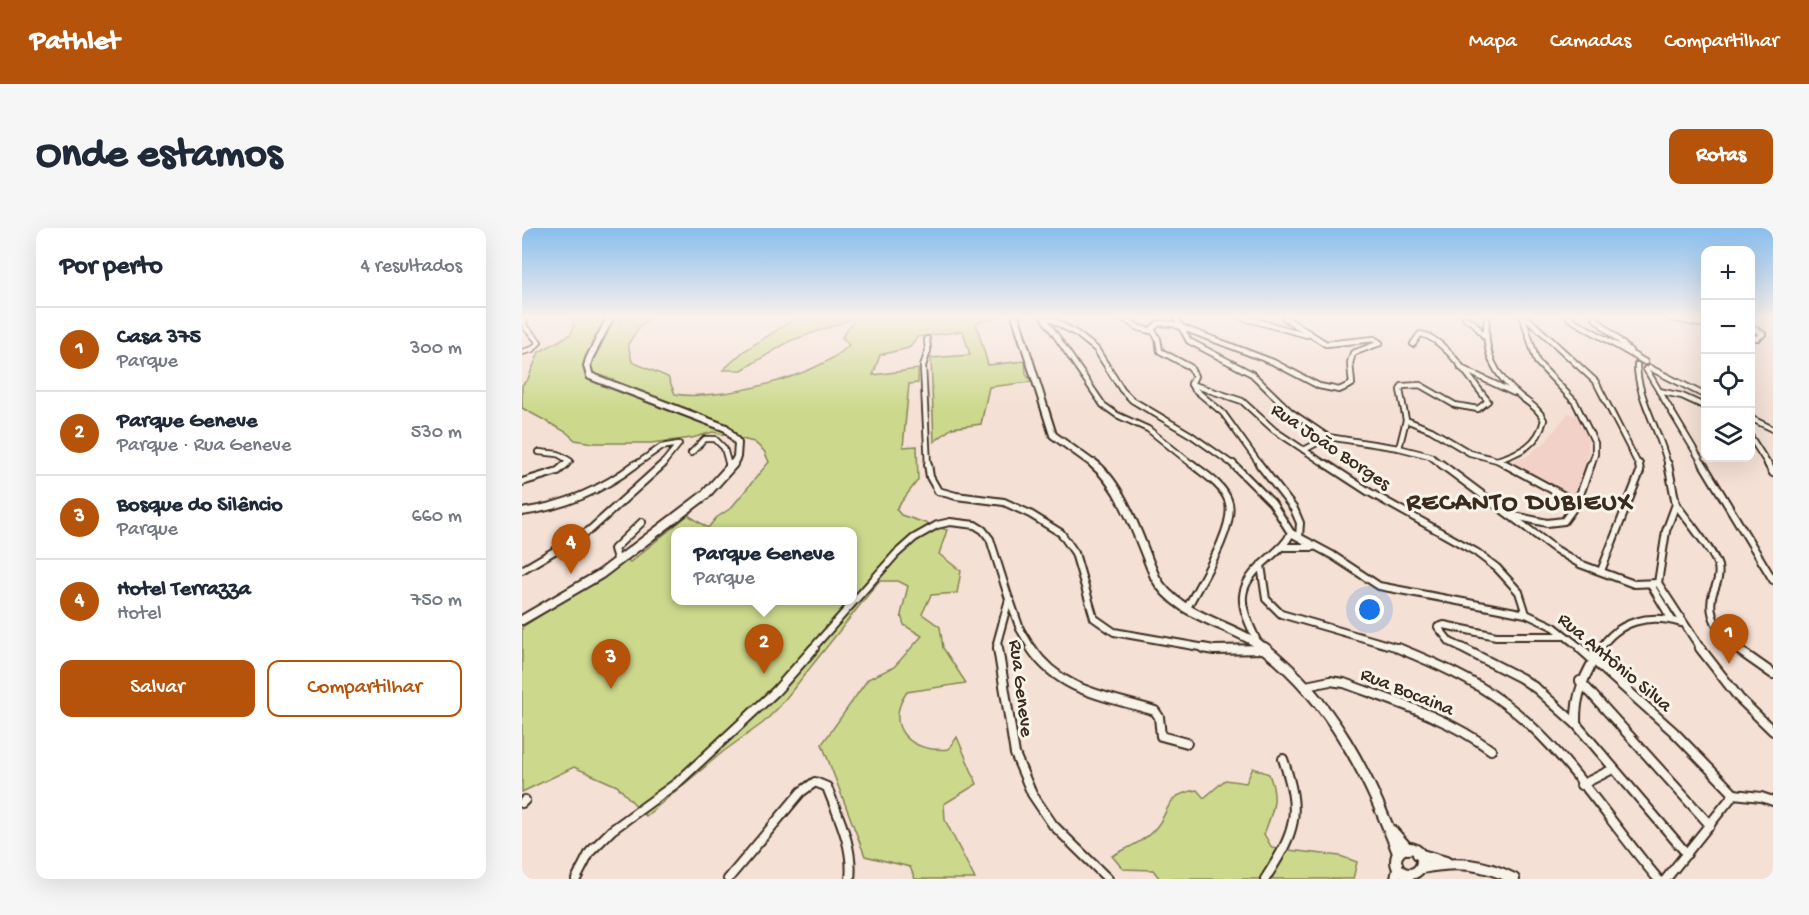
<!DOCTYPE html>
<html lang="pt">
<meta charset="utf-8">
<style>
body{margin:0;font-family:"Gochi Hand",sans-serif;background:#f6f6f7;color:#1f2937}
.controls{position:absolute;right:18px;top:18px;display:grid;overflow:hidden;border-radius:12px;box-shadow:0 6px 24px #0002}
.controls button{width:54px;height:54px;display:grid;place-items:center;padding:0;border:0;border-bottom:2px solid #e0e1e3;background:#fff;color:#1f2937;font:30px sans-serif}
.you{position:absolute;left:848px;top:382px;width:21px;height:21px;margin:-15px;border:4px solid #fff;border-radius:50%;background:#1a73e8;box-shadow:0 0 0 9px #1a73e833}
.badge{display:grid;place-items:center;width:39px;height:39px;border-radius:50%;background:#b45309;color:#fff;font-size:20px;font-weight:700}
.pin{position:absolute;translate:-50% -50px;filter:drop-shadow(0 2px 3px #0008)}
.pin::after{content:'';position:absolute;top:32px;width:21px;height:18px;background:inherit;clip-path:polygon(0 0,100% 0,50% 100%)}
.popup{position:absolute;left:149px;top:299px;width:186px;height:78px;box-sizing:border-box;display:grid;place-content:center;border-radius:12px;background:#fff;filter:drop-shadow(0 2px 4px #0005);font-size:20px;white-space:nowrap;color:#747a83}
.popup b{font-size:22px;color:#1f2937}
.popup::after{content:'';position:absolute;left:50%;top:100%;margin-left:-12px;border:12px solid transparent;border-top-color:#fff}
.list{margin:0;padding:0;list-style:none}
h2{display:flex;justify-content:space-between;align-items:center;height:78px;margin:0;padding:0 24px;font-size:26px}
h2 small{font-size:20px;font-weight:400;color:#747a83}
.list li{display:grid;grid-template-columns:39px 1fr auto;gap:18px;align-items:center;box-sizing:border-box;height:84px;padding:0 24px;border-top:2px solid #e0e1e3}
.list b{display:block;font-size:22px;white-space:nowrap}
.list p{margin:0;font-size:20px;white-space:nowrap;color:#747a83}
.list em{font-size:20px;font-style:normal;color:#747a83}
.actions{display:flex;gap:12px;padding:18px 24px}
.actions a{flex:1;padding:14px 0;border:2px solid #b45309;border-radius:12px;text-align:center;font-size:21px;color:#b45309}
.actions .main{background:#b45309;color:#fff}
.icon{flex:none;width:33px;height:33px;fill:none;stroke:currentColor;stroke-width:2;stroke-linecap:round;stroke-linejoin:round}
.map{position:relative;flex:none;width:1251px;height:651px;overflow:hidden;border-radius:12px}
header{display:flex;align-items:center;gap:36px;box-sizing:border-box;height:84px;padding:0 30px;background:#b45309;color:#fff}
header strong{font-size:28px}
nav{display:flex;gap:33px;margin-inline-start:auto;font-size:21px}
.intro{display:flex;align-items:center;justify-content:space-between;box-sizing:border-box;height:144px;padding:0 36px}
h1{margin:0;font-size:42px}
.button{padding:15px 27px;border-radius:12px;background:#b45309;color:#fff;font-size:21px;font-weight:700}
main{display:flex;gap:36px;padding:0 36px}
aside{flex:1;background:#fff;border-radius:12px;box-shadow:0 6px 24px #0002}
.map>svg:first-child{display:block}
</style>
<header>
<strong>Pathlet</strong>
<nav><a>Mapa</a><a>Camadas</a><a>Compartilhar</a></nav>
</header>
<div class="intro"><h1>Onde estamos</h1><a class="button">Rotas</a></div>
<main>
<aside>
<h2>Por perto<small>4 resultados</small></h2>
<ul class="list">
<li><span class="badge">1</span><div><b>Casa 375</b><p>Parque</p></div><em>300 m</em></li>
<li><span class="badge">2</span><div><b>Parque Geneve</b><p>Parque · Rua Geneve</p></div><em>530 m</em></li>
<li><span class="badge">3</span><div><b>Bosque do Silêncio</b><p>Parque</p></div><em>660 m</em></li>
<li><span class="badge">4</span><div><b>Hotel Terrazza</b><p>Hotel</p></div><em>750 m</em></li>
</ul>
<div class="actions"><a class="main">Salvar</a><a>Compartilhar</a></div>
</aside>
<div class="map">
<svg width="1251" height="651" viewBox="0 0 1251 651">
<rect width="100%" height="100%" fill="#f4e0d5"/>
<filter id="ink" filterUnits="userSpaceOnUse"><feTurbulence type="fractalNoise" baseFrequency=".0167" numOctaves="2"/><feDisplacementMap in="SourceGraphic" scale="12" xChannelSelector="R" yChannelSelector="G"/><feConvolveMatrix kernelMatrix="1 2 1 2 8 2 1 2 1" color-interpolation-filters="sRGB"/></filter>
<g filter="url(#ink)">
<polygon fill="#f2d2c8" points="1046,185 1058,189 1066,213 1066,228 1052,267 1049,268 991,235 992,232 1004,229 1025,212"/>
<g fill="#ccd98d" stroke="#848256" stroke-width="1.5" fill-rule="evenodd">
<path d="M 51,90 L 128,90 L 118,98 L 106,116 L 110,134 L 146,149 L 153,166 C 194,174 299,148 327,117 L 320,109 L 334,90 L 475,90 L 454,95 L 466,137 L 503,133 L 504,146 L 510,154 L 467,159 L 459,196 L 430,200 L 412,214 L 409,130 L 448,127 L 441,103 L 395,109 L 387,120 L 358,127 L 351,147 L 396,141 L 396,155 L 387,156 L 381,219 L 395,218 L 396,252 L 374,281 L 379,287 L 425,302 L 417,326 L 439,343 L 435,365 L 409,367 L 400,386 L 418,399 L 421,420 L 444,455 L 385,464 C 360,499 390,526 427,521 L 435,509 L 455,556 L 422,576 L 423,592 L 453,651 L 393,651 L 388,639 L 343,628 L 300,516 L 346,451 L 372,439 L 400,408 L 382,397 L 379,387 L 386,358 L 376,353 L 357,353 L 257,479 L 241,495 L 202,523 L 124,588 L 95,558 L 52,539 L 0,564 L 0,399 L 105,332 L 108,334 L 166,287 L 186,300 L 194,290 L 209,280 L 247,234 L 242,223 L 232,214 L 191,204 L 170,210 L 129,215 L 71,215 L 53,212 L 44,204 L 0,180 L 0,157 L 6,151 L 17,124 L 49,106 L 52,97 ZM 154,304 L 330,304 L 330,372 L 154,372 Z"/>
<polygon points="274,90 333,90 268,113 220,142 201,142 222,123"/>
<path d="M 731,540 L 747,546 C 757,572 751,582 742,606 L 750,620 L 818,628 L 835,634 L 831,651 L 638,651 L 631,642 L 601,641 L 590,628 C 605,620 621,614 632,602 C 650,582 641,567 675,562 L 682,570 L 703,552 L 724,555 Z"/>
</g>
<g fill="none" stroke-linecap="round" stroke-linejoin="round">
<polyline stroke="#748ba0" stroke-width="1.5" points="96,95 103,90"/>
<g stroke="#3b2a1e" stroke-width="8">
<g id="minor-far2">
<polyline points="522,90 581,177 595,187 626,201 672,238"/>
<polyline points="527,90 555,106 574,121 600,162 610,172 669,207 713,238"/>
<polyline points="601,90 617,100 629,103"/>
<polyline points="654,90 667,113 730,146 769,184 806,209 877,220 908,228 921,238"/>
<polyline points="722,90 785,107"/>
<polyline points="763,90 804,116 852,111 858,115"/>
<polyline points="943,90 953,96 962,108"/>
<path d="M 965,90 C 961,124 972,147 999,169 C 1008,176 1017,181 1022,192 C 1016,217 998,225 975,232"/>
<polyline points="1001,90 1015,134 1053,174 1073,215 1073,226 1069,238"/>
<polyline points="1005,90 1074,154 1117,238"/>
<polyline points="1047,90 1123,134"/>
<polyline points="1073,90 1108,123"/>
<polyline points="1149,90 1184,97"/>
<polyline points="1228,98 1241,106 1236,110 1228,110"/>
<polyline points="405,111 406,123 401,138 406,238"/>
<polyline points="0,124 11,121 17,114 3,99 1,90"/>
<path d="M 1115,137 C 1115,169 1139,205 1146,238"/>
<polyline points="939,140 992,165"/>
<polyline points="1128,140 1184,168"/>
<polyline points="1124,141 1182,238"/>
<polyline points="669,156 720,173 752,202 806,238"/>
<polyline points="1137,163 1160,168 1184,179"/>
<polyline points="1228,190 1251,201"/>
<polyline points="884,192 909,202 948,225 975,232 986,238"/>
<polyline points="1228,208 1247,238"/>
<path d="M 877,220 L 884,192 L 878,162 L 880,158 L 898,157 L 933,177 L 956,181 L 966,173 C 950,154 922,109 898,106 L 891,116"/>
<polyline points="782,222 806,209"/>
<polyline points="17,224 36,226 48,233 42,238"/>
<polyline points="169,225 183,211 193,211 202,220 207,238"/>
<polyline points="112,238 139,219 157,216 139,238"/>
<polyline points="739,238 701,185 671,160 669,156 673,148 668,139 638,123 636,111 630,101 637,95 651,96 751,134 797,158 817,162 830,156 828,135 831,125 858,115"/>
</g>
</g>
<g stroke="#3b2a1e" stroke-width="10">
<g id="minor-far1">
<polyline points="207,236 207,241"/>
<polyline points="406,236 408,249 416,263 434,268 482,274 508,286 539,305 553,325 572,390 592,404 689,421"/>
<polyline points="711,236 750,275 769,305"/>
<polyline points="737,236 772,281 778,295 777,309"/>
<polyline points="804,236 847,264 954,324 975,340 997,364 1004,386"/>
<polyline points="919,236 1033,321 1058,336 1112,356 1136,355"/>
<polyline points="983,236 1055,275"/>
<polyline points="1181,236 1251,352"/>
<polyline points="1246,236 1251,245"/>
<polyline points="0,254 36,243 44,236"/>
<path d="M 1154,276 C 1164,291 1191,322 1196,338 C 1198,348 1195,355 1191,365 C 1184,387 1199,407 1215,421"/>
<path d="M 0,284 C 43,278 80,262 114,236"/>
<polyline points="988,287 1025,295 1042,293 1055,275 1069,236"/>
<polyline points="769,305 810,327 857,358 1004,386 1032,399 1060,421"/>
<polyline points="762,319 791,319"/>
<polyline points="96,334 92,321 120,294"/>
<polyline points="739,337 744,371 759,386 880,421"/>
<polyline points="0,342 68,302 141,236"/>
<polyline points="1079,343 1118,244 1117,236"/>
<polyline points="1136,355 1144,303 1154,276 1146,236"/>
<polyline points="1136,355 1179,421"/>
<polyline points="1129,357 1150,392"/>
<polyline points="488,372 498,401 510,421"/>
<path d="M 666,378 C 678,355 716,296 706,272 C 700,256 682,246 670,236"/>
<path d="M 736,415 C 717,375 711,361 747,330 C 756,322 764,316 769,305"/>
<polyline points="290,421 374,326 392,310 415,297 428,294 453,297 461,302 468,311 487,371 475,415 476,421"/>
<polyline points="718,421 743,421"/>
<polyline points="943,421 928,414 916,399 922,397 974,408 1043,408"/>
<path d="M 1078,421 C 1096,393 1127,385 1159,395"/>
</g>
</g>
<g stroke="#3b2a1e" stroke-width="12">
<g id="minor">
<polyline points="476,420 493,526 510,566 531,597 586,651"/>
<path d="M 509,420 C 539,465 586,468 633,483 L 637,489 L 639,508 L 665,515"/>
<polyline points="681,420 692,422 743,421"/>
<path d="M 876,420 C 913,435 950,451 982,475 C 1044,521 1086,593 1136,651"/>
<polyline points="940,420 999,450 1015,461 1054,496 1165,626"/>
<polyline points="1058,420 1152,504 1212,566"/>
<polyline points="1178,420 1217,470 1251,503"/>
<polyline points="1214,420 1251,446"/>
<polyline points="1058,453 1188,597"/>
<path d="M 784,458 L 808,453 L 822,455 C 873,474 925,489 969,522"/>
<path d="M 1054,495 C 1053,465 1064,444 1079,420"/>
<polyline points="1059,557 1091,541"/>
<polyline points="0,575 3,572"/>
<polyline points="54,651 68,624 90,602 156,554 254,463 292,420"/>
<path d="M 206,651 L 279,564 L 293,554 L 305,559 C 316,588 332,619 328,651"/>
<path d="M 743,651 C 774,603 780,586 761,531"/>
<polyline points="873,651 876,636"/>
<polyline points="884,651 889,646"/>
<polyline points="1144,651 1212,566 1239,569 1251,573"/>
</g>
</g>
<g stroke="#3b2a1e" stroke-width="10">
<g id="tertiary-far2">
<polyline points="88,90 67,131 65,138 68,148 204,200 216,215 215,229 210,238"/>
<polyline points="494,90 531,207 574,238"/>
</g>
</g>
<g stroke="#3b2a1e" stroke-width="12">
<g id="tertiary-far1">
<path d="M 572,236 C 602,260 618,314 633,349 C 654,389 711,396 744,421"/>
<polyline points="0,392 79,346 183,267 211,236"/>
</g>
</g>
<g stroke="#3b2a1e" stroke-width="14">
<g id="tertiary">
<path d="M 742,420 C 809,472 847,547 876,625"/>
<polyline points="870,603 886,621"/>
<circle cx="887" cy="633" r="13"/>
<polyline points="896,626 924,634"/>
<path d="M 900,640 C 934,633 961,635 992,651"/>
</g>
</g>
<use href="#minor-far2" stroke="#f7f3e8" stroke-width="4.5"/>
<use href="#minor-far1" stroke="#f7f3e8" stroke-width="6"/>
<use href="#minor" stroke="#f7f3e8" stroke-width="8"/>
<use href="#tertiary-far2" stroke="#f7f3e8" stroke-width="6"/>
<use href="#tertiary-far1" stroke="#f7f3e8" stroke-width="8"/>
<use href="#tertiary" stroke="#f7f3e8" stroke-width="10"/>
</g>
</g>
<linearGradient id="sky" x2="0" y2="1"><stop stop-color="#89beee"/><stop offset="0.49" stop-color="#faf1ec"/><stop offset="1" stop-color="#faf1ec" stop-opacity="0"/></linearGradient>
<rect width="1251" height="182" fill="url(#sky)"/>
<g text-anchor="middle" stroke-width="6" stroke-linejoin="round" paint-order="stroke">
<g font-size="20" fill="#3b2a1e" stroke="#f7f3e8">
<text transform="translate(810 217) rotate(34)" y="7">Rua João Borges</text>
<text transform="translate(1094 433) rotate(40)" y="7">Rua Antônio Silva</text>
<text transform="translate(501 460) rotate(83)" y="7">Rua Geneve</text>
<text transform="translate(886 462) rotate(22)" y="7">Rua Bocaina</text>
</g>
<g font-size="26" font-weight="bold" letter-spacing="1.5" fill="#3b2a1e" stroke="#f7f3e8">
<text x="998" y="281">RECANTO DUBIEUX</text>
</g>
</g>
</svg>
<div class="controls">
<button>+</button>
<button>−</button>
<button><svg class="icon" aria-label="locate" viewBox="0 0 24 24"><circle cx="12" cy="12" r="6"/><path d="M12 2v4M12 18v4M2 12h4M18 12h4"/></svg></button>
<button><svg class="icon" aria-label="layers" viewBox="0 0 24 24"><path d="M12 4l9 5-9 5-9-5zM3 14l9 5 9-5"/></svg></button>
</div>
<div class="you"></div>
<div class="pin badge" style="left:1207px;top:436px">1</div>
<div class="pin badge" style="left:242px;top:446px">2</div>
<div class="popup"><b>Parque Geneve</b>Parque</div>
<div class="pin badge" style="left:89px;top:461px">3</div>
<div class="pin badge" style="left:49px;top:346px">4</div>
</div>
</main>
